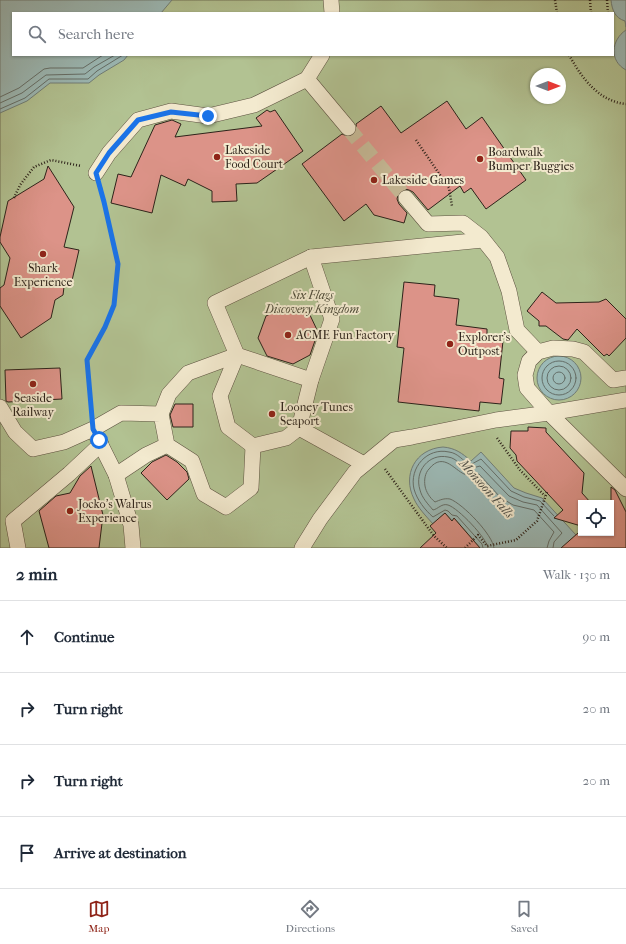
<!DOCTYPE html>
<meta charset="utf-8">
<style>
body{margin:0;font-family:"IM FELL French Canon",serif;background:#f6f6f7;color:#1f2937}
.controls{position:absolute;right:12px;bottom:12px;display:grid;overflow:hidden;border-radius:0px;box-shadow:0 1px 3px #0004}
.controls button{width:36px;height:36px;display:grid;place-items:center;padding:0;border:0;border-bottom:1px solid #e0e1e3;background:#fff;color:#1f2937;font:20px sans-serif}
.compass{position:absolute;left:530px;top:68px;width:36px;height:36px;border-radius:50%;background:#fff;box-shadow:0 1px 3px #0004;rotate:90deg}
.stop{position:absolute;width:12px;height:12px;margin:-9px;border:3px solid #1a73e8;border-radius:50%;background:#fff}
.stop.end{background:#1a73e8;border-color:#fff;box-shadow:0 1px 4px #0008}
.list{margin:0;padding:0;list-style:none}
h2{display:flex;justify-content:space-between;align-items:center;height:52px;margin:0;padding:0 16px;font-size:17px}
h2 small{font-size:13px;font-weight:400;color:#747a83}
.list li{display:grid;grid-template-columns:26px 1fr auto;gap:12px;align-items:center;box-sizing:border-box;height:72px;padding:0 16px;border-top:1px solid #e0e1e3}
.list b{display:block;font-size:15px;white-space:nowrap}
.list em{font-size:13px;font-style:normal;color:#747a83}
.icon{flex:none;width:22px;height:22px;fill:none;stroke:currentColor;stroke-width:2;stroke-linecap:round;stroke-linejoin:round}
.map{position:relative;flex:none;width:626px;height:548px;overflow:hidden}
.search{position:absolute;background:#fff;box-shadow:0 1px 3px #0004;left:12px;right:12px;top:12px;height:44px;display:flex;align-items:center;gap:10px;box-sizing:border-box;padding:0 14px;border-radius:0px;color:#747a83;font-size:15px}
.sheet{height:340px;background:#fff}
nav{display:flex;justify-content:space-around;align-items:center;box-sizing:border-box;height:56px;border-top:1px solid #e0e1e3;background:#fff;font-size:11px;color:#747a83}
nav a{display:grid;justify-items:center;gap:2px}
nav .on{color:#8f2418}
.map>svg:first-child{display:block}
</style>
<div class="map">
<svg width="626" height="548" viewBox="0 0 626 548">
<rect width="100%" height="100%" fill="#ecdeb5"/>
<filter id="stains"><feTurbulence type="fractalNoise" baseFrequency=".005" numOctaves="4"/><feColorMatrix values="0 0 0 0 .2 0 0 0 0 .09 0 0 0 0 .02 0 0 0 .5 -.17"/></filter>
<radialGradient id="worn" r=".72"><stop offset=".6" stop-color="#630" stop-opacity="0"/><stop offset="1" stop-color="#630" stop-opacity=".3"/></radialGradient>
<path fill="#b2c292" stroke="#707256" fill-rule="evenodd" d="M 148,0 L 626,0 L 626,548 L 0,548 L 0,90 L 97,55 L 613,55 L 613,13 L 136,13 ZM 536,74 L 560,74 L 560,98 L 536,98 ZM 581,503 L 611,503 L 611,533 L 581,533 Z"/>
<g fill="#9cbab7" stroke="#707e78">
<polygon points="0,0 172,0 161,13 13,13 13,55 128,55 124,60 99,75 89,83 50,83 27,101 0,113"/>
<path d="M 611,0 L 626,0 L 626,27 L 625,21 C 615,18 612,10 611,0 Z"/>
<path d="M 626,30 L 626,70 C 609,61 611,40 626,30 Z"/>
<circle cx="559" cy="378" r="22"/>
<path d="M 443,447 C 455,448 462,453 471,461 L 481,452 L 514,488 L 526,493 L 542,498 L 576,535 L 562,548 L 480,548 L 455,519 L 452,521 L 445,513 L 433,524 C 426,516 418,508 414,499 C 402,475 415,449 443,447 Z"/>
</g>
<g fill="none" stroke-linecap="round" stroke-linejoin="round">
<g stroke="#646e68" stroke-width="1">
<polyline points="0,97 19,88 44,69 50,68 83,68 103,55"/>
<polyline points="0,103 22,93 46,75 85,74 94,67 115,55"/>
<polyline points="0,109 25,98 49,79 88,79 97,71 123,55"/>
<circle cx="559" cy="378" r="17"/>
<circle cx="559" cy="378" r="12"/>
<circle cx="559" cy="378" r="6"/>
<path d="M 483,548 L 482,544 L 457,516 L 452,515 L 448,511 L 445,510 L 433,517 C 425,510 417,500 414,489 C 409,468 427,447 449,452 C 458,453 463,461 470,465 L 481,459 L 511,491 L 524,497 L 540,501 L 554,516"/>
<path d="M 488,548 C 487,538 458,508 448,505 C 442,503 438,509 433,510 C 428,504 422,498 420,490 C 414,471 429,453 448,457 C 457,458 461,467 469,469 L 480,466 L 509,496 L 523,502 L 537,505 L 562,533 L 554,542 L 553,548"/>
<path d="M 494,548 C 493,535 463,504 450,499 C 444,498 440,500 435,502 C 430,498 426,492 425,486 C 424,480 425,473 429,469 C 444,450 456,473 467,475 C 472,476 475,475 479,474 L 500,497 L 513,505 L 534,510 L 554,532 L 549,541 L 547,548"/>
</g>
</g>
<g fill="#dc9388" stroke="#2d231a">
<polygon points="447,101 466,129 482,117 526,180 486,209 471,188 464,193 460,186 428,210 413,192 409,190 405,189 400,191 398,195 397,199 399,204 407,213 404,223 374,215 366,204 344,221 302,164 342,134 349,137 353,135 357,131 356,124 381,106 401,133"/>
<polygon points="267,110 270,112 275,110 303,151 257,183 236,184 237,201 212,202 212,191 188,179 185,186 161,175 152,213 111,203 118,174 131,177 155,125 172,120 181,124 175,137 262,126 256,118"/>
<polygon points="48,166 74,207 64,247 79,250 71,285 64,287 63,295 55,300 51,318 21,338 0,306 0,288 4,285 10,258 0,242 0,237 8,201 44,179"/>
<polygon points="404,282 435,285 434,296 459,299 456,325 487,329 487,339 503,341 499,378 504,379 501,404 480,402 479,411 398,402 404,348 397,347"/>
<polygon points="542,292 556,303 599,302 606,299 626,319 626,338 609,356 607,354 604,356 577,329 568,340 563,339 546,326 539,326 539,321 527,311"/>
<polygon points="286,306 309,313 318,332 310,355 293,364 267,356 258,338 266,316"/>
<polygon points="60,368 62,399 8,402 6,401 5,370"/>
<polygon points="175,404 193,404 193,427 173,427 170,415"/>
<polygon points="528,427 546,428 546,432 584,473 582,493 591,503 581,503 581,526 554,518 563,510 517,461 516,455 510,448 511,431 528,431"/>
<polygon points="166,455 177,462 187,472 189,479 167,500 141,473 152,462"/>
<polygon points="91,466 103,515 99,548 49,548 39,511 56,496 70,493 80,476"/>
<polygon points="611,487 615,490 626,512 626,548 561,548 578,533 611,533"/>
<polygon points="445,513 452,521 454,518 480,548 420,548 436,533 430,526"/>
</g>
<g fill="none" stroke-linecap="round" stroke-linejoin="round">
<polyline stroke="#c6b996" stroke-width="15" stroke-dasharray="15 8" stroke-linecap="butt" points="348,128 406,198"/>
<g stroke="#5d5241" stroke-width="16">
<g id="street">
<polyline points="331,0 332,13"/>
<polyline points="307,79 348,128"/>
<polyline points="96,173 109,153 138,120 171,111 208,116 254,105 307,79 322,55"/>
<polyline points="406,198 428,224 463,223 481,237 497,257 509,291 517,330 538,352"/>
<polyline points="311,257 483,240"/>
<polyline points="626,378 613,380 584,352 573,349 553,348 538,352 529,361 525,375 527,388 549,413 626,489"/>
<polyline points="0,407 15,432 33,449 64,442 93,429 121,413 161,414 167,445 192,461 204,494 226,507 251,488 253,446 286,438 299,428 364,464"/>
<polyline points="161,414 169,394 188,373 237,355 215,303 311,257 332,319 311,380"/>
<polyline points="97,437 116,475 131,525 133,548"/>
<polyline points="253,446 228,427 220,396 237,355 311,380 299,428"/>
<polyline points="116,475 146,455 167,445"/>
<polyline points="18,548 13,521 69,474 101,444"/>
<polyline points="302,548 320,519 355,472 394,440 412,437 496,420 549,413 626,400"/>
</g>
</g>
<g stroke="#2d231a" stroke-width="2.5" stroke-dasharray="1 2" stroke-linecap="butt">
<polyline points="555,0 557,13"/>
<polyline points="590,0 591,13"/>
<polyline points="607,0 608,13"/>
<path d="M 569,55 C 582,78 598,101 626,104"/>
<polyline points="416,140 449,188 452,206"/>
<polyline points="14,198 20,185 34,167 51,160 81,166"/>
<polyline points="92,411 87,360 105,327 114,305 118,264 101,188"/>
<polyline points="497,438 520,470 545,496"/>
<polyline points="385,469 434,536 447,548"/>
<polyline points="465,548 478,535 487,546 516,540 537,521 547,492"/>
</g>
<use href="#street" stroke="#f3eacf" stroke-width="15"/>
</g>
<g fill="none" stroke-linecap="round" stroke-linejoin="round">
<polyline stroke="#1a73e8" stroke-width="5" points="99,440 93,429 87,360 105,327 114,305 118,264 104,202 96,173 109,153 138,120 171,112 208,116"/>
</g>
<g fill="#8f2418" stroke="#f3eacf" stroke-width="1.5">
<circle cx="217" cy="157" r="4"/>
<circle cx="480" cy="159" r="4"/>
<circle cx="374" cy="180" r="4"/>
<circle cx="43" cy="254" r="4"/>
<circle cx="288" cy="335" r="4"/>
<circle cx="450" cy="344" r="4"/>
<circle cx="33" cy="384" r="4"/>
<circle cx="272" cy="414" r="4"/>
<circle cx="70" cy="511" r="4"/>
</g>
<g text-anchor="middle" stroke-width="4" stroke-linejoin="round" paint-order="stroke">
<g font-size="12" fill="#2d231a" stroke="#f3eacf" text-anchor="start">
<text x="225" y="154">Lakeside<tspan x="225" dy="14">Food Court</tspan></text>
<text x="488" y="156">Boardwalk<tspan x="488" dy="14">Bumper Buggies</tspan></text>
<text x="382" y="184">Lakeside Games</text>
<text x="43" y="272" text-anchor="middle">Shark<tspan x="43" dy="14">Experience</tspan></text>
<text x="296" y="339">ACME Fun Factory</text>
<text x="458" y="341">Explorer's<tspan x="458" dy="14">Outpost</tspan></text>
<text x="33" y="402" text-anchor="middle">Seaside<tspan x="33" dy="14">Railway</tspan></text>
<text x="280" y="411">Looney Tunes<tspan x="280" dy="14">Seaport</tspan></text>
<text x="78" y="508">Jocko's Walrus<tspan x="78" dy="14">Experience</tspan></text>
</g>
<g font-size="12" font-style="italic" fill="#4e4b38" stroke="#f3eacf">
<text x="312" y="299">Six Flags<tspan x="312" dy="14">Discovery Kingdom</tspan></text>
</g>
<g font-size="13" font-style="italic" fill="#4e5049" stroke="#f3eacf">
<text transform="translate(487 488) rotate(48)" y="5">Monsoon Falls</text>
</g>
</g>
<rect width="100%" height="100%" filter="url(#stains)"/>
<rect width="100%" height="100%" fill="url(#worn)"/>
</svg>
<div class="controls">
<button><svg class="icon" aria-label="locate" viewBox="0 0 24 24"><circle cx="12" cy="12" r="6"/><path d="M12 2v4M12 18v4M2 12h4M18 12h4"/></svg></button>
</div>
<svg class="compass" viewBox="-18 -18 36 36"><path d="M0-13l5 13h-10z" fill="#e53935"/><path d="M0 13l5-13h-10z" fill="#747a83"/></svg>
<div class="stop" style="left:99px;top:440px"></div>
<div class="stop end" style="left:208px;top:116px"></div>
<div class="search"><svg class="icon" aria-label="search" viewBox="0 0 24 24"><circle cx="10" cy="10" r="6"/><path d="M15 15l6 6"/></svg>Search here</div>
</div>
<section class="sheet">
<h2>2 min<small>Walk · 130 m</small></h2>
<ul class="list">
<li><svg class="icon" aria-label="ahead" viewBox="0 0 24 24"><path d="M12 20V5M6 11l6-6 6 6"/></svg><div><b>Continue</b></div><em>90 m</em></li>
<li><svg class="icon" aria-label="right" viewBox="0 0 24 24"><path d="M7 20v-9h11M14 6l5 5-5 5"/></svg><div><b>Turn right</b></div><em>20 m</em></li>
<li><svg class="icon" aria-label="right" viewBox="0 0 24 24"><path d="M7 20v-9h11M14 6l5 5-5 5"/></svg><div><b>Turn right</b></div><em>20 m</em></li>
<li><svg class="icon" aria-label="arrive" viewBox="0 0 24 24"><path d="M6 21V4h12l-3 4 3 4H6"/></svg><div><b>Arrive at destination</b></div></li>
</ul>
</section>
<nav>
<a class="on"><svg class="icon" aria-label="map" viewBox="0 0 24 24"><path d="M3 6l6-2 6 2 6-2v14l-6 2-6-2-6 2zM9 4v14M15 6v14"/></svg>Map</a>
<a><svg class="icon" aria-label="directions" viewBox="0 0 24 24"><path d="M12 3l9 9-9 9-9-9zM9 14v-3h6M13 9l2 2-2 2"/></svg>Directions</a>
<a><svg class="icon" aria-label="saved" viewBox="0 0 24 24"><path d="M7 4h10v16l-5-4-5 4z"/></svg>Saved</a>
</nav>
